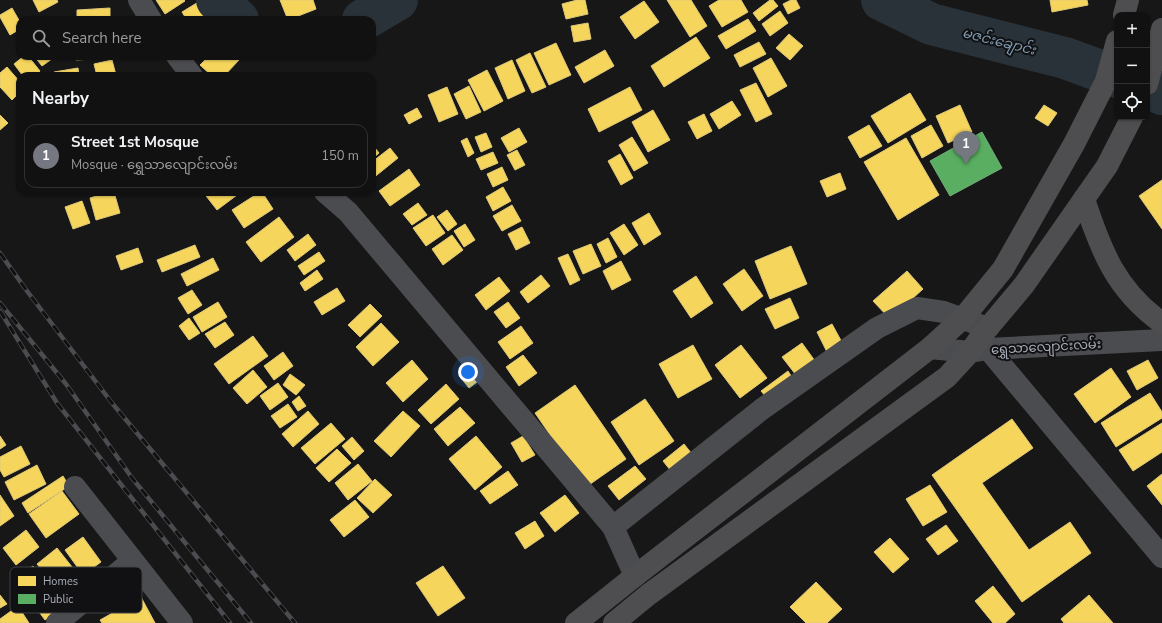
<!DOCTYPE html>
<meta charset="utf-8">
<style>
body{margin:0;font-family:"Nunito Sans","Noto Sans Myanmar",sans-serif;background:#1a1a1a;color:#f1f3f6}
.controls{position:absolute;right:12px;top:12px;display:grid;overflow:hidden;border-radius:8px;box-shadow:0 1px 3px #0004}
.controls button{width:36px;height:36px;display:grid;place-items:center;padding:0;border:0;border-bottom:1px solid #303131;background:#111;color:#f1f3f6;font:20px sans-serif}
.you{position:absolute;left:468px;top:372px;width:14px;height:14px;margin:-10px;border:3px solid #fff;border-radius:50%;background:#1a73e8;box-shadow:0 0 0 6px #1a73e833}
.badge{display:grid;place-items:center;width:26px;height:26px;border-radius:50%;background:#757880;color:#fff;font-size:13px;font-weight:700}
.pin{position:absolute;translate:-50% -33px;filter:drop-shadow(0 1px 2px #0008)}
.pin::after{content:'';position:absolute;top:21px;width:14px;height:12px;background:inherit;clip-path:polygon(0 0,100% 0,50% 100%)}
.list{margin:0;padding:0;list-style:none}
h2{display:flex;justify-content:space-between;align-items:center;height:52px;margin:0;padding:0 16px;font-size:17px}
h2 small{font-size:13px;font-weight:400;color:#9c9d9f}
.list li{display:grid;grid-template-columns:26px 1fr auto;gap:12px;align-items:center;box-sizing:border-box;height:64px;margin:0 8px 8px;padding:0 8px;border:1px solid #303131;border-radius:12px}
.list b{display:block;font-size:15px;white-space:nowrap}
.list p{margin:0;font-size:13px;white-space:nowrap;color:#9c9d9f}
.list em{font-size:13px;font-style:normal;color:#9c9d9f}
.icon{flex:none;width:22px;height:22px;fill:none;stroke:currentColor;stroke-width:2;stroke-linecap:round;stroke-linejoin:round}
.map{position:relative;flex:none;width:1162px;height:623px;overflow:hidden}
.search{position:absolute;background:#111;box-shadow:0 1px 3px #0004;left:16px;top:16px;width:360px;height:44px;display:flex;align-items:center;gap:10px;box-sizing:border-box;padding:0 14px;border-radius:12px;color:#9c9d9f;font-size:15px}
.panel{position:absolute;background:#111;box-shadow:0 1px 3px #0004;left:16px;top:72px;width:360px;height:124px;border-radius:12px}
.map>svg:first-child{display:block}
</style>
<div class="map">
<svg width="1162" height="623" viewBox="0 0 1162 623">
<rect width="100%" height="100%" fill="#171717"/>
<g fill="#f6d55c" stroke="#dfc978">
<polygon points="33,0 57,0 58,2 39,12"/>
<polygon points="156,0 184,0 185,1 165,14"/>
<polygon points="280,0 313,0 316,9 288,20"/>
<polygon points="577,0 585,0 588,14 566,19 562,4"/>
<polygon points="667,0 691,0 707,26 690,37"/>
<polygon points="719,0 741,0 748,12 722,27 709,6"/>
<polygon points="770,0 773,0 778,6 759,21 753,13"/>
<polygon points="791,0 796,0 800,8 788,14 783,4"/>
<polygon points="1050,0 1087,0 1088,5 1052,12"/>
<polygon points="200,1 207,14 197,20 187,20 182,12"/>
<polygon points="644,1 659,22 635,39 620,17"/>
<polygon points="12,8 20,22 20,29 10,35 0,17 0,15"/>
<polygon points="110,8 110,20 77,20 77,10"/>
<polygon points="780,11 788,23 770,36 762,24"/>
<polygon points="748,19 756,31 726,49 718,36"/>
<polygon points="588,23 591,39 574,42 571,26"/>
<polygon points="789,34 803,46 790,60 776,48"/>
<polygon points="696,37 710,58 664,87 651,66"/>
<polygon points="759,42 766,54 740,67 734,55"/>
<polygon points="556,43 571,75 549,85 534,53"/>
<polygon points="605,50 614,66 584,83 575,67"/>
<polygon points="530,53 546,87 532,93 516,60"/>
<polygon points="24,56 28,56 40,71 35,76 23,76 14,64"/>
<polygon points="34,56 56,56 42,66"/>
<polygon points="76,56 112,56 112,58 76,60"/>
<polygon points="209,56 235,56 239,60 224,76 212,76 200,65"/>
<polygon points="771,58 787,86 768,97 753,68"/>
<polygon points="112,60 116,75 97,76 94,64"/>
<polygon points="512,60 525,91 508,99 495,68"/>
<polygon points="7,67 20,82 20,92 12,100 0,87 0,73"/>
<polygon points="78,68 79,76 55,76 54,72"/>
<polygon points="487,70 503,101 484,111 468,80"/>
<polygon points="756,83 772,114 756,122 740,90"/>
<polygon points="469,86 481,112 466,119 454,94"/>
<polygon points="447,87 458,114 439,122 428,95"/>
<polygon points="630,87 642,110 599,132 588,109"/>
<polygon points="910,93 926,120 888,143 871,116"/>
<polygon points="732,101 741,115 719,129 710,114"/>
<polygon points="960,105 972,132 948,143 936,116"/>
<polygon points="1044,105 1057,113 1048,126 1035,118"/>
<polygon points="417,108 422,117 409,124 404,115"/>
<polygon points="653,110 670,140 648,152 632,122"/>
<polygon points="704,114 712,131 697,139 688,122"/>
<polygon points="0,115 8,123 0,130"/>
<polygon points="869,125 882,146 860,158 848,137"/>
<polygon points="931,125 943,146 922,158 911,136"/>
<polygon points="519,128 527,142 509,152 501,138"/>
<polygon points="486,133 492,147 481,152 475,137"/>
<polygon points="632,137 648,163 634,171 619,145"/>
<polygon points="467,138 474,153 468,157 461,141"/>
<polygon points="906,138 939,195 898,220 864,162"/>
<polygon points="372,144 379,153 372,159"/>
<polygon points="390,148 398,158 372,179 372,162"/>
<polygon points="517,150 525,165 515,170 507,155"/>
<polygon points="493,152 498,163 481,170 476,159"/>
<polygon points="620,154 633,178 621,185 608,161"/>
<polygon points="502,167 508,180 493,187 487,174"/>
<polygon points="409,169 420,185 390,206 379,191"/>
<polygon points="840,173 846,189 827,197 820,181"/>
<polygon points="1162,180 1162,229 1139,196"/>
<polygon points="503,187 511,201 493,211 486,197"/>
<polygon points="109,192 114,192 120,213 96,220 90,198"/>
<polygon points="203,192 241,192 217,210"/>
<polygon points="260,192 262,192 273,209 244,228 232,210"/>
<polygon points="82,201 90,223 73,229 65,207"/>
<polygon points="418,203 427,215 412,225 403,214"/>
<polygon points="512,205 521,221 502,231 493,216"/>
<polygon points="447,210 457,224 448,231 437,217"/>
<polygon points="649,213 661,234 644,245 632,223"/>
<polygon points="433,215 445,233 426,246 413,228"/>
<polygon points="279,217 294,237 261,262 246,242"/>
<polygon points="465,224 475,240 464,247 454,231"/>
<polygon points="624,224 638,245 624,255 610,233"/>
<polygon points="522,227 530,243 516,250 508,234"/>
<polygon points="308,234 316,245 295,261 287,250"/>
<polygon points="452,235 463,250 443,265 432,249"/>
<polygon points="608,238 617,257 606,263 597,244"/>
<polygon points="591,244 601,266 583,274 573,251"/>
<polygon points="195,245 200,257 162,272 157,260"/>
<polygon points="791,246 807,284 770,299 755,261"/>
<polygon points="138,248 143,262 121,270 116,256"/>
<polygon points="319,252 325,261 304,275 298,266"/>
<polygon points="568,254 580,280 570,285 558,258"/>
<polygon points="213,258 219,270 187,286 181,274"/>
<polygon points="621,261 631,280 612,290 603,271"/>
<polygon points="744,269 763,296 742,311 723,284"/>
<polygon points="317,270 323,279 305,291 300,283"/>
<polygon points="907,271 923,289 890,319 873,301"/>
<polygon points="541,275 550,286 528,303 520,292"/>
<polygon points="696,276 713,303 691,318 673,291"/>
<polygon points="499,277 510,291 486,310 475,295"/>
<polygon points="337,288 345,301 322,315 314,302"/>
<polygon points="192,290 202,305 188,314 178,298"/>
<polygon points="790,298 799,318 775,329 765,309"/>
<polygon points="218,302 227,317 202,332 193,317"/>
<polygon points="508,302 520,318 506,328 494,312"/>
<polygon points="370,304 382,316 360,337 348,325"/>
<polygon points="189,318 200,333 189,340 179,326"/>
<polygon points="225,322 234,335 215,348 205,334"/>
<polygon points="381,323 399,342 373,366 356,347"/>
<polygon points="832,324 844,346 828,354 817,332"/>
<polygon points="521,326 533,343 510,359 498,342"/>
<polygon points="253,336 268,356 229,384 214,364"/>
<polygon points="802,343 815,361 796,375 782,357"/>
<polygon points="693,345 712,379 678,398 659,364"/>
<polygon points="741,345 767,378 740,398 715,365"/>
<polygon points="283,352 293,366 274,380 264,366"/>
<polygon points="523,355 537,373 519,386 506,367"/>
<polygon points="412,360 428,379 403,402 386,383"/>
<polygon points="1148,360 1158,378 1137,390 1127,371"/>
<polygon points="1111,368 1131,397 1095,423 1074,394"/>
<polygon points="472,369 481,379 469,388 461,378"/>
<polygon points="253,370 267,387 247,404 233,388"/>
<polygon points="788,371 793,379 767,398 761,391"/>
<polygon points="290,374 305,385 296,395 283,385"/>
<polygon points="278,383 288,397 270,410 260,396"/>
<polygon points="446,384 459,399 431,424 418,410"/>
<polygon points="575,385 626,459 586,487 535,413"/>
<polygon points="1150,393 1162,412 1162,418 1116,447 1101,423"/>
<polygon points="299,396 306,406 298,411 292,402"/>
<polygon points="645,399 674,441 639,465 611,422"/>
<polygon points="288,404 297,417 280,428 271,416"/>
<polygon points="460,407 475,423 448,446 434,429"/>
<polygon points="308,411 319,424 293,447 282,434"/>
<polygon points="403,411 420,426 391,457 374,441"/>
<polygon points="1012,419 1033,448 982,483 1029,550 1070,522 1091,553 1022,602 932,475"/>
<polygon points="331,423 345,439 315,464 301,448"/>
<polygon points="1162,423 1162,452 1133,471 1119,450"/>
<polygon points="0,436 6,445 0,449"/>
<polygon points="476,436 502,467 475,490 449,459"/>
<polygon points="523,436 535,455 522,462 511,443"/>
<polygon points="352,437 364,451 354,460 342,446"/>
<polygon points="684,444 692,454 671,471 663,461"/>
<polygon points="21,446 30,464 4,477 0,470 0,457"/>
<polygon points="337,449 351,463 329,482 316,468"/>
<polygon points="358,464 372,481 348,500 335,483"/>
<polygon points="37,465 46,484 14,500 5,482"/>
<polygon points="635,466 646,479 619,500 608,486"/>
<polygon points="508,471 518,485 490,504 480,491"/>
<polygon points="1162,474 1162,505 1147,486"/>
<polygon points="63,476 69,486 28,513 22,503"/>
<polygon points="375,479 392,495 373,513 357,498"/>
<polygon points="930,485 947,512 923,526 906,499"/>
<polygon points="62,491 79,514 46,538 29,514"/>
<polygon points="0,495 14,516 0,526"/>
<polygon points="565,495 579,513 555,532 540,513"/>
<polygon points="355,500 369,517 344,537 330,520"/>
<polygon points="535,521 544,536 525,549 515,533"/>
<polygon points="946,525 958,541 938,555 926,539"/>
<polygon points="26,530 39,547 16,565 3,548"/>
<polygon points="83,537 101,562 83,575 65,550"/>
<polygon points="890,538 909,559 893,573 874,552"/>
<polygon points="57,548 84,582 63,597 37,564"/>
<polygon points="33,566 63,607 45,620 15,579"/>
<polygon points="443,566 465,598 438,616 416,583"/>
<polygon points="816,582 842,609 827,623 806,623 790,607"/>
<polygon points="993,586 1015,614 1005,623 993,623 975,601"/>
<polygon points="0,595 7,604 0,608"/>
<polygon points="1089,595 1113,623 1064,623 1061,619"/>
<polygon points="141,597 155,623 102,623 100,620"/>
<polygon points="18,606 29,623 0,623 0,619"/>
</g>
<polygon fill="#5aae61" stroke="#71ae7b" points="982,132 1002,168 950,196 930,161"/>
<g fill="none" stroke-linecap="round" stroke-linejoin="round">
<g stroke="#2a3239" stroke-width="42">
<polyline points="217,0 238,20"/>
<polyline points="882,0 931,24 1065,58 1117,77"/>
<polyline points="363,20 397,0"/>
<polyline points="1147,88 1162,94"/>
</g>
<g stroke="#4b4c50" stroke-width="22">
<polyline points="139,0 151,20"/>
<polyline points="177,56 192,76"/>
<polyline points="325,192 348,212 613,527 635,576"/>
<polyline points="930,348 970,352 988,349 1162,340"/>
<polyline points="988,349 1162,557"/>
<polyline points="75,487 182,623"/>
<polyline points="613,527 762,409 877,328 917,308 944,312 988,328"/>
<polyline points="57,623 132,561"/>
</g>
<g stroke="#4e4e51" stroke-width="22">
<polyline points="1124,15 1128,0"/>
<polyline points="1147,84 1162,29"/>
<path d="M 1084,199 C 1101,251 1116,290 1162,323"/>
<polyline points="576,623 635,576 930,348 963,318 1003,269 1074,144 1106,81 1117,41"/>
<polyline points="614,623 648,595 947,377 970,352 982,335 1024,285 1107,166 1132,117"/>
</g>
<g stroke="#4b4c4f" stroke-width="4.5">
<g id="rail">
<polyline points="0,253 27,291 112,403 295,623"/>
<polyline points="0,303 66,384 132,478 251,623"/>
<polyline points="0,311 57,403 230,623"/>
</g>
</g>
<use href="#rail" stroke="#111113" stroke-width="3" stroke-dasharray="9" stroke-linecap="butt"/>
</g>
<g text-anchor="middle" stroke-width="4" stroke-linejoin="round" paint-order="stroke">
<g font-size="13" fill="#a8adb8" stroke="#111113">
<text transform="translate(1046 346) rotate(-3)" y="5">ရွှေသာလျောင်းလမ်း</text>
</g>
<g font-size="14" font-style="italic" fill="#7f9bb3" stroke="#111113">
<text transform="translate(999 41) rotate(14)" y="5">မဇင်းချောင်း</text>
</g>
</g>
<rect x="10" y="567" width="132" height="46" rx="6" fill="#111113" stroke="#3e4045" stroke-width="1"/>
<rect x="18" y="576" width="18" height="10" fill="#f6d55c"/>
<rect x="18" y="594" width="18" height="10" fill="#5aae61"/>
<g font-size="11" fill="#a8adb8">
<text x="43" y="585">Homes</text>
<text x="43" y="603">Public</text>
</g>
</svg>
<div class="controls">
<button>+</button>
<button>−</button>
<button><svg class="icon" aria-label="locate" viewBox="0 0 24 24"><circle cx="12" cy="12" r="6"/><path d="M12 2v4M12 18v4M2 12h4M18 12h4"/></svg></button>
</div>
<div class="you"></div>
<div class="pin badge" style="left:966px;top:164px">1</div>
<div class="search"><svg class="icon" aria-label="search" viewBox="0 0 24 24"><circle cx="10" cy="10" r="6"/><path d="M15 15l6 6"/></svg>Search here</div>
<section class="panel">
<h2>Nearby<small></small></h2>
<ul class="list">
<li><span class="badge">1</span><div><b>Street 1st Mosque</b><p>Mosque · ရွှေသာလျောင်းလမ်း</p></div><em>150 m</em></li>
</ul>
</section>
</div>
